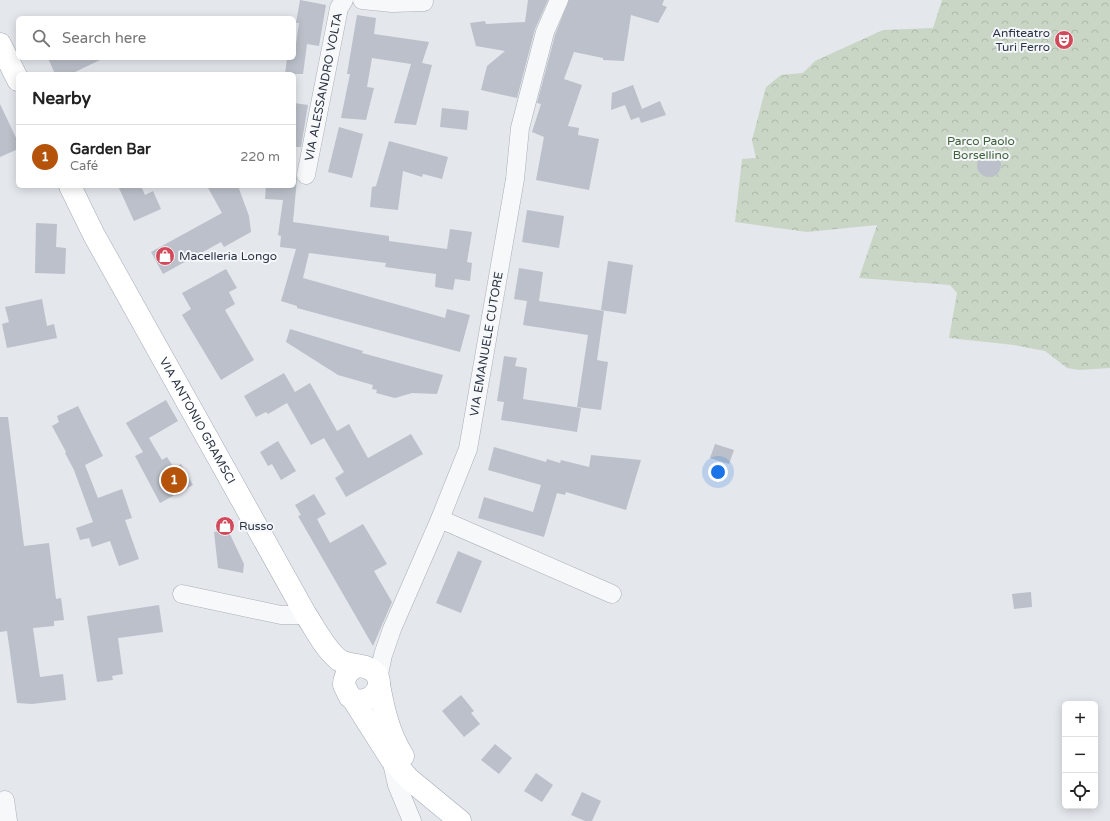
<!DOCTYPE html>
<meta charset="utf-8">
<style>
body{margin:0;font-family:"Varela Round",sans-serif;background:#f2f2f2;color:#222}
.controls{position:absolute;right:12px;bottom:12px;display:grid;overflow:hidden;border-radius:6px;box-shadow:0 2px 10px #0003}
.controls button{width:36px;height:36px;display:grid;place-items:center;padding:0;border:0;border-bottom:1px solid #e0e0e0;background:#fff;color:#222;font:20px sans-serif}
.you{position:absolute;left:718px;top:472px;width:14px;height:14px;margin:-10px;border:3px solid #fff;border-radius:50%;background:#1a73e8;box-shadow:0 0 0 6px #1a73e833}
.badge{display:grid;place-items:center;width:26px;height:26px;border-radius:50%;background:#b45309;color:#fff;font-size:13px;font-weight:700}
.pin{position:absolute;translate:-50% -50%;border:2px solid #fff;box-shadow:0 1px 4px #0006}
.list{margin:0;padding:0;list-style:none}
h2{display:flex;justify-content:space-between;align-items:center;height:52px;margin:0;padding:0 16px;font-size:17px}
h2 small{font-size:13px;font-weight:400;color:#767676}
.list li{display:grid;grid-template-columns:26px 1fr auto;gap:12px;align-items:center;box-sizing:border-box;height:64px;padding:0 16px;border-top:1px solid #e0e0e0}
.list b{display:block;font-size:15px;white-space:nowrap}
.list p{margin:0;font-size:13px;white-space:nowrap;color:#767676}
.list em{font-size:13px;font-style:normal;color:#767676}
.icon{flex:none;width:22px;height:22px;fill:none;stroke:currentColor;stroke-width:2;stroke-linecap:round;stroke-linejoin:round}
.map{position:relative;flex:none;width:1110px;height:821px;overflow:hidden}
.search{position:absolute;background:#fff;box-shadow:0 2px 10px #0003;left:16px;top:16px;width:280px;height:44px;display:flex;align-items:center;gap:10px;box-sizing:border-box;padding:0 14px;border-radius:6px;color:#767676;font-size:15px}
.panel{position:absolute;background:#fff;box-shadow:0 2px 10px #0003;left:16px;top:72px;width:280px;height:116px;border-radius:6px}
.map>svg:first-child{display:block}
</style>
<div class="map">
<svg width="1110" height="821" viewBox="0 0 1110 821">
<defs>
<pattern id="park-crowns" width="20" height="18" patternUnits="userSpaceOnUse"><rect width="20" height="18" fill="#c9d6c5"/><path d="M2 6a3 3 0 1 1 6 0M12 15a3 3 0 1 1 6 0" fill="none" stroke="#adb8ab"/></pattern>
</defs>
<rect width="100%" height="100%" fill="#e4e7ec"/>
<polygon fill="url(#park-crowns)" points="942,0 1110,0 1110,368 1079,370 1067,368 1045,351 1014,345 949,338 957,293 950,285 859,278 877,225 807,232 735,222 742,159 756,158 752,140 766,87 781,75 803,73 815,61 883,30 933,28"/>
<g fill="#bbc0ca">
<polygon points="300,0 326,5 319,46 307,44 303,74 285,74 287,58 294,58 299,23 296,23"/>
<polygon points="528,0 548,0 535,29 517,98 481,90 487,66 505,51 476,46 470,23 485,21 486,24 525,22"/>
<polygon points="569,0 664,0 662,5 667,7 658,23 631,15 624,61 603,60 603,58 574,52 564,79 582,85 568,126 579,128 578,135 599,139 589,190 536,180 544,137 532,132 541,104 537,103 555,35"/>
<polygon points="357,15 376,18 374,34 429,42 422,63 432,65 416,125 394,123 411,64 372,58 367,87 374,88 366,120 341,118 350,74 347,74"/>
<polygon points="48,58 104,58 71,74 55,74"/>
<polygon points="633,85 642,109 660,101 666,115 641,123 639,117 631,120 625,105 611,110 612,93"/>
<polygon points="294,103 308,105 301,147 294,147"/>
<polygon points="0,104 18,142 18,149 0,157"/>
<polygon points="442,108 469,111 467,130 440,127"/>
<polygon points="339,127 363,134 352,178 328,172"/>
<polygon points="389,141 448,157 442,179 423,174 422,177 403,171 398,210 370,207 372,187 376,186"/>
<circle cx="989" cy="165" r="12"/>
<polygon points="294,175 296,175 297,179 293,222 389,236 389,241 447,249 450,229 472,232 467,262 472,263 470,281 455,279 453,290 435,287 436,274 385,267 386,263 309,253 303,278 445,318 447,309 470,315 460,352 297,308 297,306 281,301 296,249 280,247 281,236 278,235 283,200 265,199 266,186 294,186"/>
<polygon points="118,186 141,186 145,195 153,191 161,209 134,221"/>
<polygon points="207,186 238,186 249,216 251,232 224,247 221,242 163,274 151,252 222,213"/>
<polygon points="527,210 564,216 559,248 522,242"/>
<polygon points="36,223 57,224 56,247 66,248 65,274 35,273"/>
<polygon points="608,261 633,265 626,314 601,310"/>
<polygon points="519,268 543,272 539,301 604,311 597,360 608,362 601,410 577,407 588,335 523,325 527,301 514,299"/>
<polygon points="226,269 237,288 229,292 235,304 225,310 254,360 221,380 182,315 191,309 182,293"/>
<polygon points="42,299 47,326 54,324 57,338 7,348 2,324 9,322 5,307"/>
<polygon points="290,329 363,351 362,353 443,375 437,394 412,393 395,398 376,393 377,390 372,389 373,385 338,375 286,342"/>
<polygon points="504,356 517,358 515,366 527,368 523,399 581,408 577,432 501,420 504,402 497,401"/>
<polygon points="284,373 295,392 310,383 337,431 349,424 368,458 411,434 423,454 346,497 335,478 344,472 324,438 311,445 287,403 268,414 266,412 256,417 244,396"/>
<polygon points="166,400 178,421 149,438 162,460 167,457 174,468 181,464 193,485 160,503 135,456 143,452 126,423"/>
<polygon points="78,406 103,456 85,465 98,498 122,489 132,518 125,520 139,559 119,566 110,541 92,547 89,538 80,540 76,528 93,522 74,470 65,453 66,452 52,426 59,422 57,416"/>
<polygon points="0,417 8,417 24,546 49,543 56,599 61,598 64,620 54,621 54,626 33,628 40,677 63,674 66,700 32,704 17,703 7,631 0,632"/>
<polygon points="278,441 296,471 281,480 272,464 268,466 260,452"/>
<polygon points="715,444 734,450 729,464 710,458"/>
<polygon points="494,447 546,462 547,459 560,463 561,460 589,467 591,455 641,460 626,510 566,492 565,495 557,493 544,537 478,518 484,497 533,512 541,485 488,470"/>
<polygon points="314,494 326,514 317,519 330,543 363,524 387,564 374,571 392,602 373,646 298,516 301,515 295,505"/>
<polygon points="228,530 244,564 243,573 218,568 214,532"/>
<polygon points="458,551 482,561 461,613 436,603"/>
<polygon points="1031,592 1032,607 1014,609 1012,594"/>
<polygon points="159,605 163,632 118,638 123,674 112,676 113,680 97,682 87,616"/>
<polygon points="461,695 474,711 471,713 480,724 464,737 442,711"/>
<polygon points="495,744 512,758 499,774 481,760"/>
<polygon points="536,773 553,785 542,802 524,791"/>
<polygon points="582,792 601,801 592,821 585,821 571,815"/>
</g>
<g fill="none" stroke-linecap="round" stroke-linejoin="round">
<g stroke="#a9aeb7" stroke-width="19">
<g id="minor">
<polyline points="362,0 392,3 424,2"/>
<path id="s1" d="M 306,175 L 339,8 L 344,0"/>
<polyline points="440,519 612,594"/>
<polyline points="182,594 281,615 306,615"/>
<path id="s2" d="M 378,679 L 383,655 L 392,629 L 440,519 L 468,449 L 515,179 L 520,128 L 545,32 L 559,0"/>
<polyline points="391,759 397,785 412,821"/>
<polyline points="5,800 8,821"/>
</g>
</g>
<g stroke="#a3abb8" stroke-width="23">
<g id="major">
<polyline points="0,44 18,80"/>
<path id="s3" d="M 70,186 L 94,235 L 306,615 C 316,630 325,649 339,660 C 350,667 368,663 376,674 C 387,690 365,708 350,697 L 344,685 C 344,675 350,668 360,666"/>
<path d="M 379,685 C 384,711 389,734 403,756"/>
<polyline points="353,699 391,759 409,779 460,821"/>
</g>
</g>
<use href="#minor" stroke="#f7f8fa" stroke-width="18"/>
<use href="#major" stroke="#fff" stroke-width="22"/>
</g>
<defs>
<g id="theatre-disc" transform="scale(1)"><circle r="9.5" fill="#d1495b" stroke="#f4f6f9"/><path d="M-5-5.5Q0-4 5-5.5V0Q5 5 0 6Q-5 5-5 0ZM-3.3-2.5H-1v1.5H-3.3ZM1-2.5H3.3v1.5H1ZM-2.8 1Q0 5.5 2.8 1Z" fill="#fff"/></g>
<g id="shop-disc" transform="scale(1)"><circle r="9.5" fill="#d1495b" stroke="#f4f6f9"/><path d="M-5-2.5h2.3a2.7 3.5 0 0 1 5.4 0H5L5.5 6h-11ZM-1.5-2.5h3a1.5 2.3 0 0 0-3 0Z" fill="#fff"/></g>
</defs>
<g fill-rule="evenodd">
<use href="#theatre-disc" x="1064" y="40"/>
<use href="#shop-disc" x="165" y="256"/>
<use href="#shop-disc" x="225" y="526"/>
</g>
<g text-anchor="middle" stroke-width="4" stroke-linejoin="round" paint-order="stroke">
<g font-size="12" fill="#2b3445" stroke="#f4f6f9" text-anchor="start">
<text x="1050" y="37" text-anchor="end">Anfiteatro<tspan x="1050" dy="14">Turi Ferro</tspan></text>
<text x="179" y="260">Macelleria Longo</text>
<text x="239" y="530">Russo</text>
</g>
<g font-size="12" fill="#2b3445" stroke="#f4f6f9">
<text dy="4" stroke="none"><textPath href="#s1" startOffset="90">VIA ALESSANDRO VOLTA</textPath></text>
<text dy="4" stroke="none"><textPath href="#s2" startOffset="354">VIA EMANUELE CUTORE</textPath></text>
<text dy="4" stroke="none"><textPath href="#s3" startOffset="267">VIA ANTONIO GRAMSCI</textPath></text>
</g>
<g font-size="12" fill="#3f6138" stroke="#f4f6f9">
<text x="981" y="145">Parco Paolo<tspan x="981" dy="14">Borsellino</tspan></text>
</g>
</g>
</svg>
<div class="controls">
<button>+</button>
<button>−</button>
<button><svg class="icon" aria-label="locate" viewBox="0 0 24 24"><circle cx="12" cy="12" r="6"/><path d="M12 2v4M12 18v4M2 12h4M18 12h4"/></svg></button>
</div>
<div class="you"></div>
<div class="pin badge" style="left:174px;top:480px">1</div>
<div class="search"><svg class="icon" aria-label="search" viewBox="0 0 24 24"><circle cx="10" cy="10" r="6"/><path d="M15 15l6 6"/></svg>Search here</div>
<section class="panel">
<h2>Nearby<small></small></h2>
<ul class="list">
<li><span class="badge">1</span><div><b>Garden Bar</b><p>Café</p></div><em>220 m</em></li>
</ul>
</section>
</div>
